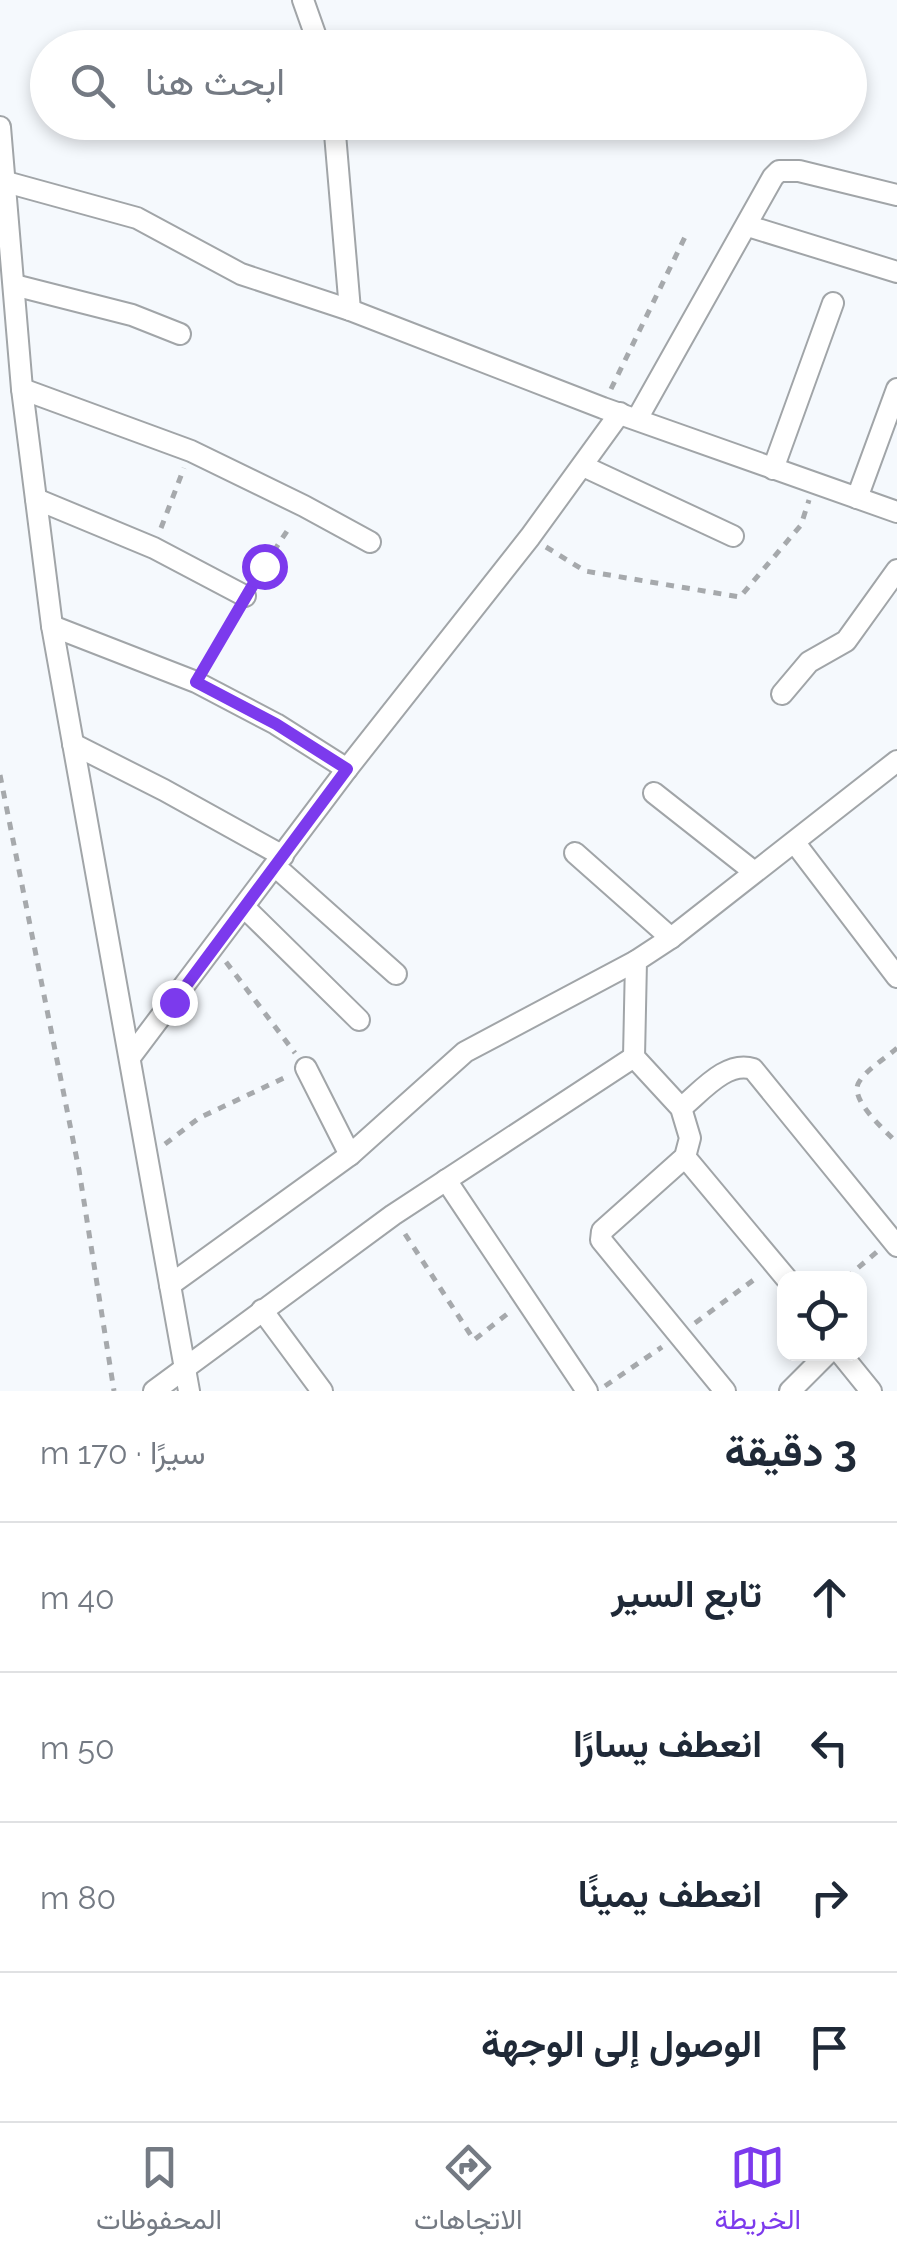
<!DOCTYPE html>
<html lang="ar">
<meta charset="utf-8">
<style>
body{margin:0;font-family:Raleway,Vazirmatn,sans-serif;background:#f6f6f7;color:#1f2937;direction:rtl}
.controls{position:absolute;right:30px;bottom:30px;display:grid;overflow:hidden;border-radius:20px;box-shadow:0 5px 15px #0003}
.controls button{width:90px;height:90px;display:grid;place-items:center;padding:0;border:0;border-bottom:2px solid #e0e1e3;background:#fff;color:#1f2937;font:50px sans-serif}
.stop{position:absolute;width:30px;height:30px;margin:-22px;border:8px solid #7c3aed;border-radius:50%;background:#fff}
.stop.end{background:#7c3aed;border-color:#fff;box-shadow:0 2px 10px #0008}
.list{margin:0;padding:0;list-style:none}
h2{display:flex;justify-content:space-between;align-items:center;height:130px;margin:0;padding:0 40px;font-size:42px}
h2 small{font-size:32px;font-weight:400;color:#747a83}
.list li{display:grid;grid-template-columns:65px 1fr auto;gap:30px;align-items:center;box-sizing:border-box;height:150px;padding:0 40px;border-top:2px solid #e0e1e3}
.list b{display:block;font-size:38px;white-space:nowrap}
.list em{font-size:32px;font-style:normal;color:#747a83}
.icon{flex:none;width:55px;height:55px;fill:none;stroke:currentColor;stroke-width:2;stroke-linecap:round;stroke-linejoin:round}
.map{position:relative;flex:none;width:897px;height:1391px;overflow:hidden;direction:ltr}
.search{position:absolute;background:#fff;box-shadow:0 5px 15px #0003;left:30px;right:30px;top:30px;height:110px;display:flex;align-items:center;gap:25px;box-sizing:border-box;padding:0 35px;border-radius:55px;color:#747a83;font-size:38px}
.sheet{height:730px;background:#fff}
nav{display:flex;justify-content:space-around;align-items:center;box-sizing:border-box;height:140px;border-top:2px solid #e0e1e3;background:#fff;font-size:28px;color:#747a83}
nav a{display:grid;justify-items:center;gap:5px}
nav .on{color:#7c3aed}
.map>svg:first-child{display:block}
</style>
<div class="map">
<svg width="897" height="1391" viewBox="0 0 897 1391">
<rect width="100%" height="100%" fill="#f5f9fd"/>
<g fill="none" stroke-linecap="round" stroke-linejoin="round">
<g stroke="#a1a5a8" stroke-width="24">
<g id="minor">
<polyline points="303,0 320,48"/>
<polyline points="334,122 350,310"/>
<polyline points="0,127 22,389 52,626 189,1391"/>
<polyline points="6,182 137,218 241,274 350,310 603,408 897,512"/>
<polyline points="748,226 897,272"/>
<polyline points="14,285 132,315 180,334"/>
<polyline points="22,389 191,451 304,506 370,542"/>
<polyline points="637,419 773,177 779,171 799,171 897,195"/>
<polyline points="583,466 733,536"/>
<polyline points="773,469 833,303"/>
<polyline points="857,498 897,389"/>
<polyline points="36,499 154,548 245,596"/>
<polyline points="52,626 196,682 276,724 347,769"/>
<polyline points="782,694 809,662 846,641 897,570"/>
<polyline points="73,744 164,790 283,856"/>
<polyline points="654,793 753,871"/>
<polyline points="795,843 897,977"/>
<polyline points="575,853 671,938"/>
<polyline points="276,867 396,974"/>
<polyline points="245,908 359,1020"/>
<polyline points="131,1056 347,769 530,537 620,413"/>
<polyline points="306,1068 350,1155"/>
<path d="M 681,1108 C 700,1093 726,1060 753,1069 L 897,1246"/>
<polyline points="685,1157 786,1278"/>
<polyline points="446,1180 587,1391"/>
<polyline points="170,1285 350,1155 465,1052 636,961"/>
<polyline points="262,1310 322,1391"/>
<polyline points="841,1354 871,1391"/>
<polyline points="154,1391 393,1215 634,1057"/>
<polyline points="725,1391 601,1240 602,1231 685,1157 690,1138 681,1108 634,1057 636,961 671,938 897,761"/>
<polyline points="790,1391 827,1354"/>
</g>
</g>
<g stroke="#a6a9ac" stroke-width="5" stroke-dasharray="8 8" stroke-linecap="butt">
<polyline points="611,389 686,235"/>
<polyline points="161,528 184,468"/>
<polyline points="546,547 585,571 740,597 801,525 809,500"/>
<polyline points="256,578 291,525"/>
<polyline points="206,665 235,613"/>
<polyline points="0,775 79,1170 114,1391"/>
<polyline points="226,962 295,1053"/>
<path d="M 897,1048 C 886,1058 867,1069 859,1082 C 848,1099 886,1131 897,1143"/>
<polyline points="165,1144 199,1118 286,1077"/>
<polyline points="405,1234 474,1340 511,1311"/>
<polyline points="846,1278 878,1251"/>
<polyline points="695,1323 759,1276"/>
<polyline points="605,1386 662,1347"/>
</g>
<use href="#minor" stroke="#fff" stroke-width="20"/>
</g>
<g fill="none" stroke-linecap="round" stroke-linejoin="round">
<polyline stroke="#7c3aed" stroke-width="12" points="174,1002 347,769 276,724 196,682 264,566"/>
</g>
</svg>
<div class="controls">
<button><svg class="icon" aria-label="locate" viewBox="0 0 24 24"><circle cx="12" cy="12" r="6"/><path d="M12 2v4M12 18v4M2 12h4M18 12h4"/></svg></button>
</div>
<div class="stop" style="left:264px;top:566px"></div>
<div class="stop end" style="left:174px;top:1002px"></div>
<div class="search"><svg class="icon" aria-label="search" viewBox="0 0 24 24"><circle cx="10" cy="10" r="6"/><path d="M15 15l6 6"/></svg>ابحث هنا</div>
</div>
<section class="sheet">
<h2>3 دقيقة<small>سيرًا · 170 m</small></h2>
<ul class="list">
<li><svg class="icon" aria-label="ahead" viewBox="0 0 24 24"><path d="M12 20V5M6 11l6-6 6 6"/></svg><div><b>تابع السير</b></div><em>40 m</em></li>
<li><svg class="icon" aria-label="left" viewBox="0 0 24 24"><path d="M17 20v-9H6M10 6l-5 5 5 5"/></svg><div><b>انعطف يسارًا</b></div><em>50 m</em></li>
<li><svg class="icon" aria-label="right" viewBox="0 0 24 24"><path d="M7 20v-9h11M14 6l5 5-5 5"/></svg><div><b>انعطف يمينًا</b></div><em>80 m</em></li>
<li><svg class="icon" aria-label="arrive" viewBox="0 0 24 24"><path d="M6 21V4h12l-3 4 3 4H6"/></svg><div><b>الوصول إلى الوجهة</b></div></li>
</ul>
</section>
<nav>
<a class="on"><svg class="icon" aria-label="map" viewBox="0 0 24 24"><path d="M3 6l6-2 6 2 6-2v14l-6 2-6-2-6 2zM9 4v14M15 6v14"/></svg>الخريطة</a>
<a><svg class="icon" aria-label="directions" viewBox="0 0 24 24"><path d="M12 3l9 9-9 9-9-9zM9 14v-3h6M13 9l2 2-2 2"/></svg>الاتجاهات</a>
<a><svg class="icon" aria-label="saved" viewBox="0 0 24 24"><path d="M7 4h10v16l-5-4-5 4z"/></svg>المحفوظات</a>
</nav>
